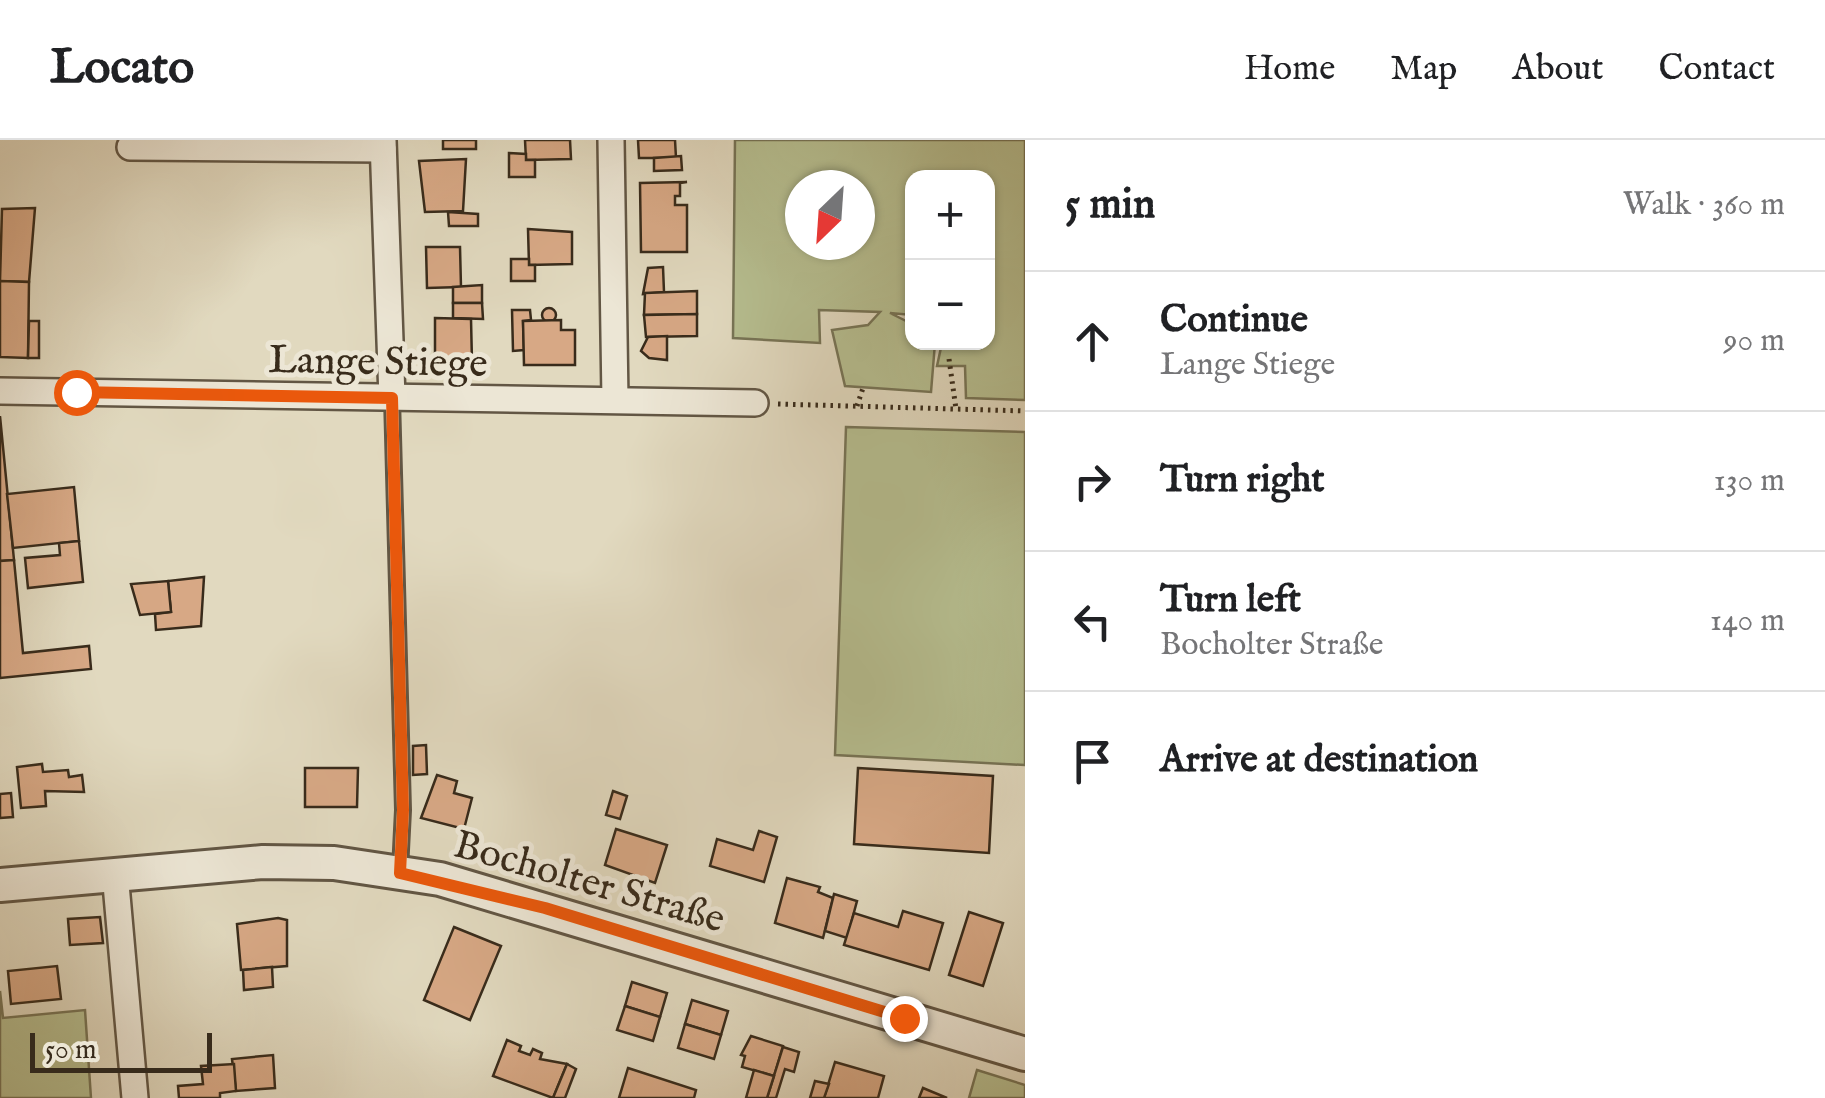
<!DOCTYPE html>
<meta charset="utf-8">
<style>
body{margin:0;font-family:"IM FELL English",serif;background:#f2f2f2;color:#202124}
.controls{position:absolute;right:30px;top:30px;display:grid;overflow:hidden;border-radius:20px;box-shadow:0 2px 8px #0004}
.controls button{width:90px;height:90px;display:grid;place-items:center;padding:0;border:0;border-bottom:2px solid #e0e0e0;background:#fff;color:#202124;font:50px sans-serif}
.compass{position:absolute;left:785px;top:30px;width:90px;height:90px;border-radius:50%;background:#fff;box-shadow:0 2px 8px #0004;rotate:205deg}
.scale{position:absolute;left:30px;bottom:25px;width:182px;box-sizing:border-box;padding-left:10px;border:5px solid #382b1b;border-top:0;font-size:28px;line-height:35px;white-space:nowrap;color:#382b1b;-webkit-text-stroke:8px #ece6d5;paint-order:stroke}
.stop{position:absolute;width:30px;height:30px;margin:-22px;border:8px solid #ea580c;border-radius:50%;background:#fff}
.stop.end{background:#ea580c;border-color:#fff;box-shadow:0 2px 10px #0008}
.list{margin:0;padding:0;list-style:none}
h2{display:flex;justify-content:space-between;align-items:center;height:130px;margin:0;padding:0 40px;font-size:42px}
h2 small{font-size:32px;font-weight:400;color:#757577}
.list li{display:grid;grid-template-columns:65px 1fr auto;gap:30px;align-items:center;box-sizing:border-box;height:140px;padding:0 40px;border-top:2px solid #e0e0e0}
.list b{display:block;font-size:38px;white-space:nowrap}
.list p{margin:0;font-size:32px;white-space:nowrap;color:#757577}
.list em{font-size:32px;font-style:normal;color:#757577}
.icon{flex:none;width:55px;height:55px;fill:none;stroke:currentColor;stroke-width:2;stroke-linecap:round;stroke-linejoin:round}
.map{position:relative;flex:none;width:1025px;height:958px;overflow:hidden}
header{display:flex;align-items:center;gap:60px;box-sizing:border-box;height:140px;padding:0 50px;background:#fff;border-bottom:2px solid #e0e0e0}
header strong{font-size:48px}
nav{display:flex;gap:55px;margin-inline-start:auto;font-size:35px}
main{display:flex}
aside{flex:1;background:#fff}
.map>svg:first-child{display:block}
</style>
<header>
<strong>Locato</strong>
<nav><a>Home</a><a>Map</a><a>About</a><a>Contact</a></nav>
</header>
<main>
<div class="map">
<svg width="1025" height="958" viewBox="0 0 1025 958">
<rect width="100%" height="100%" fill="#e1d9bf"/>
<filter id="stains"><feTurbulence type="fractalNoise" baseFrequency=".002" numOctaves="4"/><feColorMatrix values="0 0 0 0 .2 0 0 0 0 .09 0 0 0 0 .02 0 0 0 .5 -.17"/></filter>
<radialGradient id="worn" r=".72"><stop offset=".6" stop-color="#630" stop-opacity="0"/><stop offset="1" stop-color="#630" stop-opacity=".3"/></radialGradient>
<g fill="#b6be90" stroke="#777456" stroke-width="2.5" fill-rule="evenodd">
<path d="M 735,0 L 1025,0 L 1025,260 L 966,258 L 965,226 L 937,226 L 942,203 L 988,202 L 988,38 L 912,38 L 912,175 L 890,173 L 912,184 L 912,202 L 935,203 L 931,252 L 845,246 L 832,190 L 868,185 L 880,172 L 819,170 L 820,203 L 733,198 ZM 860,45 L 860,105 L 800,105 L 800,45 Z"/>
<polygon points="846,287 1025,292 1025,625 835,615"/>
<polygon points="0,851 3,878 85,870 91,958 0,958"/>
<polygon points="977,930 1025,945 1025,958 969,958"/>
</g>
<g fill="#d7a885" stroke="#382b1b" stroke-width="2.5">
<rect x="443" y="0" width="33" height="9"/>
<polygon points="525,0 570,0 571,19 526,20"/>
<polygon points="638,0 675,0 676,18 639,18"/>
<polygon points="509,13 526,14 526,20 535,20 535,37 509,37"/>
<polygon points="681,16 682,30 654,31 654,18"/>
<polygon points="466,19 463,71 425,72 419,21"/>
<polygon points="687,42 680,43 680,56 675,56 675,65 687,65 687,112 641,112 640,43"/>
<polygon points="35,68 29,142 0,141 2,69"/>
<polygon points="448,72 478,74 478,86 449,86"/>
<polygon points="528,89 572,92 572,124 529,125"/>
<polygon points="426,107 460,107 461,147 427,148"/>
<polygon points="511,119 529,119 529,125 535,125 535,141 511,141"/>
<polygon points="663,127 664,152 643,154 648,128"/>
<polygon points="0,141 29,142 28,218 0,217"/>
<polygon points="482,145 482,163 453,163 453,147"/>
<polygon points="697,151 697,174 644,175 645,153"/>
<polygon points="453,163 482,163 483,179 453,178"/>
<circle cx="549" cy="175" r="7"/>
<polygon points="512,170 530,170 531,180 523,181 524,210 513,211"/>
<polygon points="697,174 697,196 646,197 644,175"/>
<polygon points="435,178 471,179 472,222 435,223"/>
<polygon points="561,180 561,190 575,190 575,225 524,225 523,181"/>
<polygon points="29,181 39,181 39,218 28,218"/>
<polygon points="667,196 667,220 649,218 641,211 648,197"/>
<polygon points="0,276 14,420 0,421"/>
<polygon points="74,347 79,401 13,408 7,354"/>
<polygon points="79,401 83,442 28,448 25,418 60,415 59,403"/>
<polygon points="14,420 23,513 89,506 91,529 0,538 0,421"/>
<polygon points="204,437 201,486 156,490 155,474 171,472 168,441"/>
<polygon points="168,441 171,472 140,475 131,444"/>
<polygon points="426,605 427,634 413,635 413,606"/>
<polygon points="42,624 43,632 68,630 69,637 82,635 84,652 45,651 46,666 21,668 17,627"/>
<polygon points="305,628 358,628 357,667 305,667"/>
<polygon points="858,628 993,636 989,713 854,704"/>
<polygon points="437,635 457,641 454,653 472,658 464,689 421,678"/>
<polygon points="613,651 627,656 620,679 606,675"/>
<polygon points="11,653 13,677 0,678 0,654"/>
<polygon points="616,689 667,705 655,743 605,725"/>
<polygon points="759,691 777,697 764,742 710,726 717,699 753,710"/>
<polygon points="787,738 820,747 818,752 833,758 823,798 775,783"/>
<polygon points="834,754 857,761 847,798 825,791"/>
<polygon points="903,771 943,783 929,830 844,805 854,773 898,787"/>
<polygon points="969,772 1003,783 983,846 949,835"/>
<polygon points="100,777 103,803 70,805 68,779"/>
<polygon points="278,778 287,780 287,826 241,830 237,784"/>
<polygon points="454,787 501,806 470,880 424,860"/>
<polygon points="57,826 61,859 11,864 8,831"/>
<polygon points="272,827 273,847 244,850 243,830"/>
<polygon points="632,842 667,853 660,877 625,866"/>
<polygon points="692,860 728,871 721,895 685,884"/>
<polygon points="625,866 660,877 653,901 617,890"/>
<polygon points="685,884 721,895 714,919 678,908"/>
<polygon points="751,896 783,906 774,936 742,927 745,916 741,915"/>
<polygon points="507,900 521,906 519,911 530,915 533,909 542,913 540,919 567,924 553,958 493,936"/>
<polygon points="783,907 799,912 794,932 785,929 776,958 767,958"/>
<polygon points="273,915 275,948 236,951 232,919"/>
<polygon points="835,922 884,936 878,958 824,958"/>
<polygon points="234,924 236,951 220,953 220,958 179,958 178,946 203,944 201,926"/>
<polygon points="567,924 576,929 565,958 553,958"/>
<polygon points="628,928 696,950 694,958 619,958"/>
<polygon points="754,930 774,936 767,958 746,958"/>
<polygon points="815,941 829,944 824,958 810,958"/>
<polygon points="923,948 947,958 919,958"/>
</g>
<g fill="none" stroke-linecap="round" stroke-linejoin="round">
<g stroke="#625644" stroke-width="18">
<polyline id="service" points="392,258 403,670 400,730"/>
</g>
<g stroke="#625644" stroke-width="30">
<g id="minor">
<polyline points="383,0 392,258"/>
<polyline points="611,0 615,260"/>
<polyline points="130,7 383,9"/>
<polyline points="0,251 755,263"/>
<polyline points="115,733 135,958"/>
</g>
</g>
<g stroke="#625644" stroke-width="38">
<polyline id="tertiary" points="0,745 263,722 334,723 440,739 1025,914"/>
</g>
<g stroke="#382b1b" stroke-width="5" stroke-dasharray="2.5 5" stroke-linecap="butt">
<polyline points="949,219 956,269"/>
<polyline points="778,264 1025,271"/>
<polyline points="857,266 863,248"/>
</g>
<use href="#service" stroke="#ece6d5" stroke-width="12"/>
<use href="#minor" stroke="#ece6d5" stroke-width="25"/>
<use href="#tertiary" stroke="#ece6d5" stroke-width="32"/>
</g>
<g fill="none" stroke-linecap="round" stroke-linejoin="round">
<polyline stroke="#ea580c" stroke-width="12" points="76,252 392,258 403,670 400,733 545,768 904,878"/>
</g>
<g text-anchor="middle" stroke-width="10" stroke-linejoin="round" paint-order="stroke">
<g font-size="40" fill="#382b1b" stroke="#ece6d5">
<text transform="translate(378 220) rotate(1)" y="14">Lange Stiege</text>
<text transform="translate(590 740) rotate(16)" y="14">Bocholter Straße</text>
</g>
</g>
<rect width="100%" height="100%" filter="url(#stains)"/>
<rect width="100%" height="100%" fill="url(#worn)"/>
</svg>
<div class="controls">
<button>+</button>
<button>−</button>
</div>
<svg class="compass" viewBox="-18 -18 36 36"><path d="M0-13l5 13h-10z" fill="#e53935"/><path d="M0 13l5-13h-10z" fill="#757577"/></svg>
<div class="scale">50 m</div>
<div class="stop" style="left:76px;top:252px"></div>
<div class="stop end" style="left:904px;top:878px"></div>
</div>
<aside>
<h2>5 min<small>Walk · 360 m</small></h2>
<ul class="list">
<li><svg class="icon" aria-label="ahead" viewBox="0 0 24 24"><path d="M12 20V5M6 11l6-6 6 6"/></svg><div><b>Continue</b><p>Lange Stiege</p></div><em>90 m</em></li>
<li><svg class="icon" aria-label="right" viewBox="0 0 24 24"><path d="M7 20v-9h11M14 6l5 5-5 5"/></svg><div><b>Turn right</b></div><em>130 m</em></li>
<li><svg class="icon" aria-label="left" viewBox="0 0 24 24"><path d="M17 20v-9H6M10 6l-5 5 5 5"/></svg><div><b>Turn left</b><p>Bocholter Straße</p></div><em>140 m</em></li>
<li><svg class="icon" aria-label="arrive" viewBox="0 0 24 24"><path d="M6 21V4h12l-3 4 3 4H6"/></svg><div><b>Arrive at destination</b></div></li>
</ul>
</aside>
</main>
